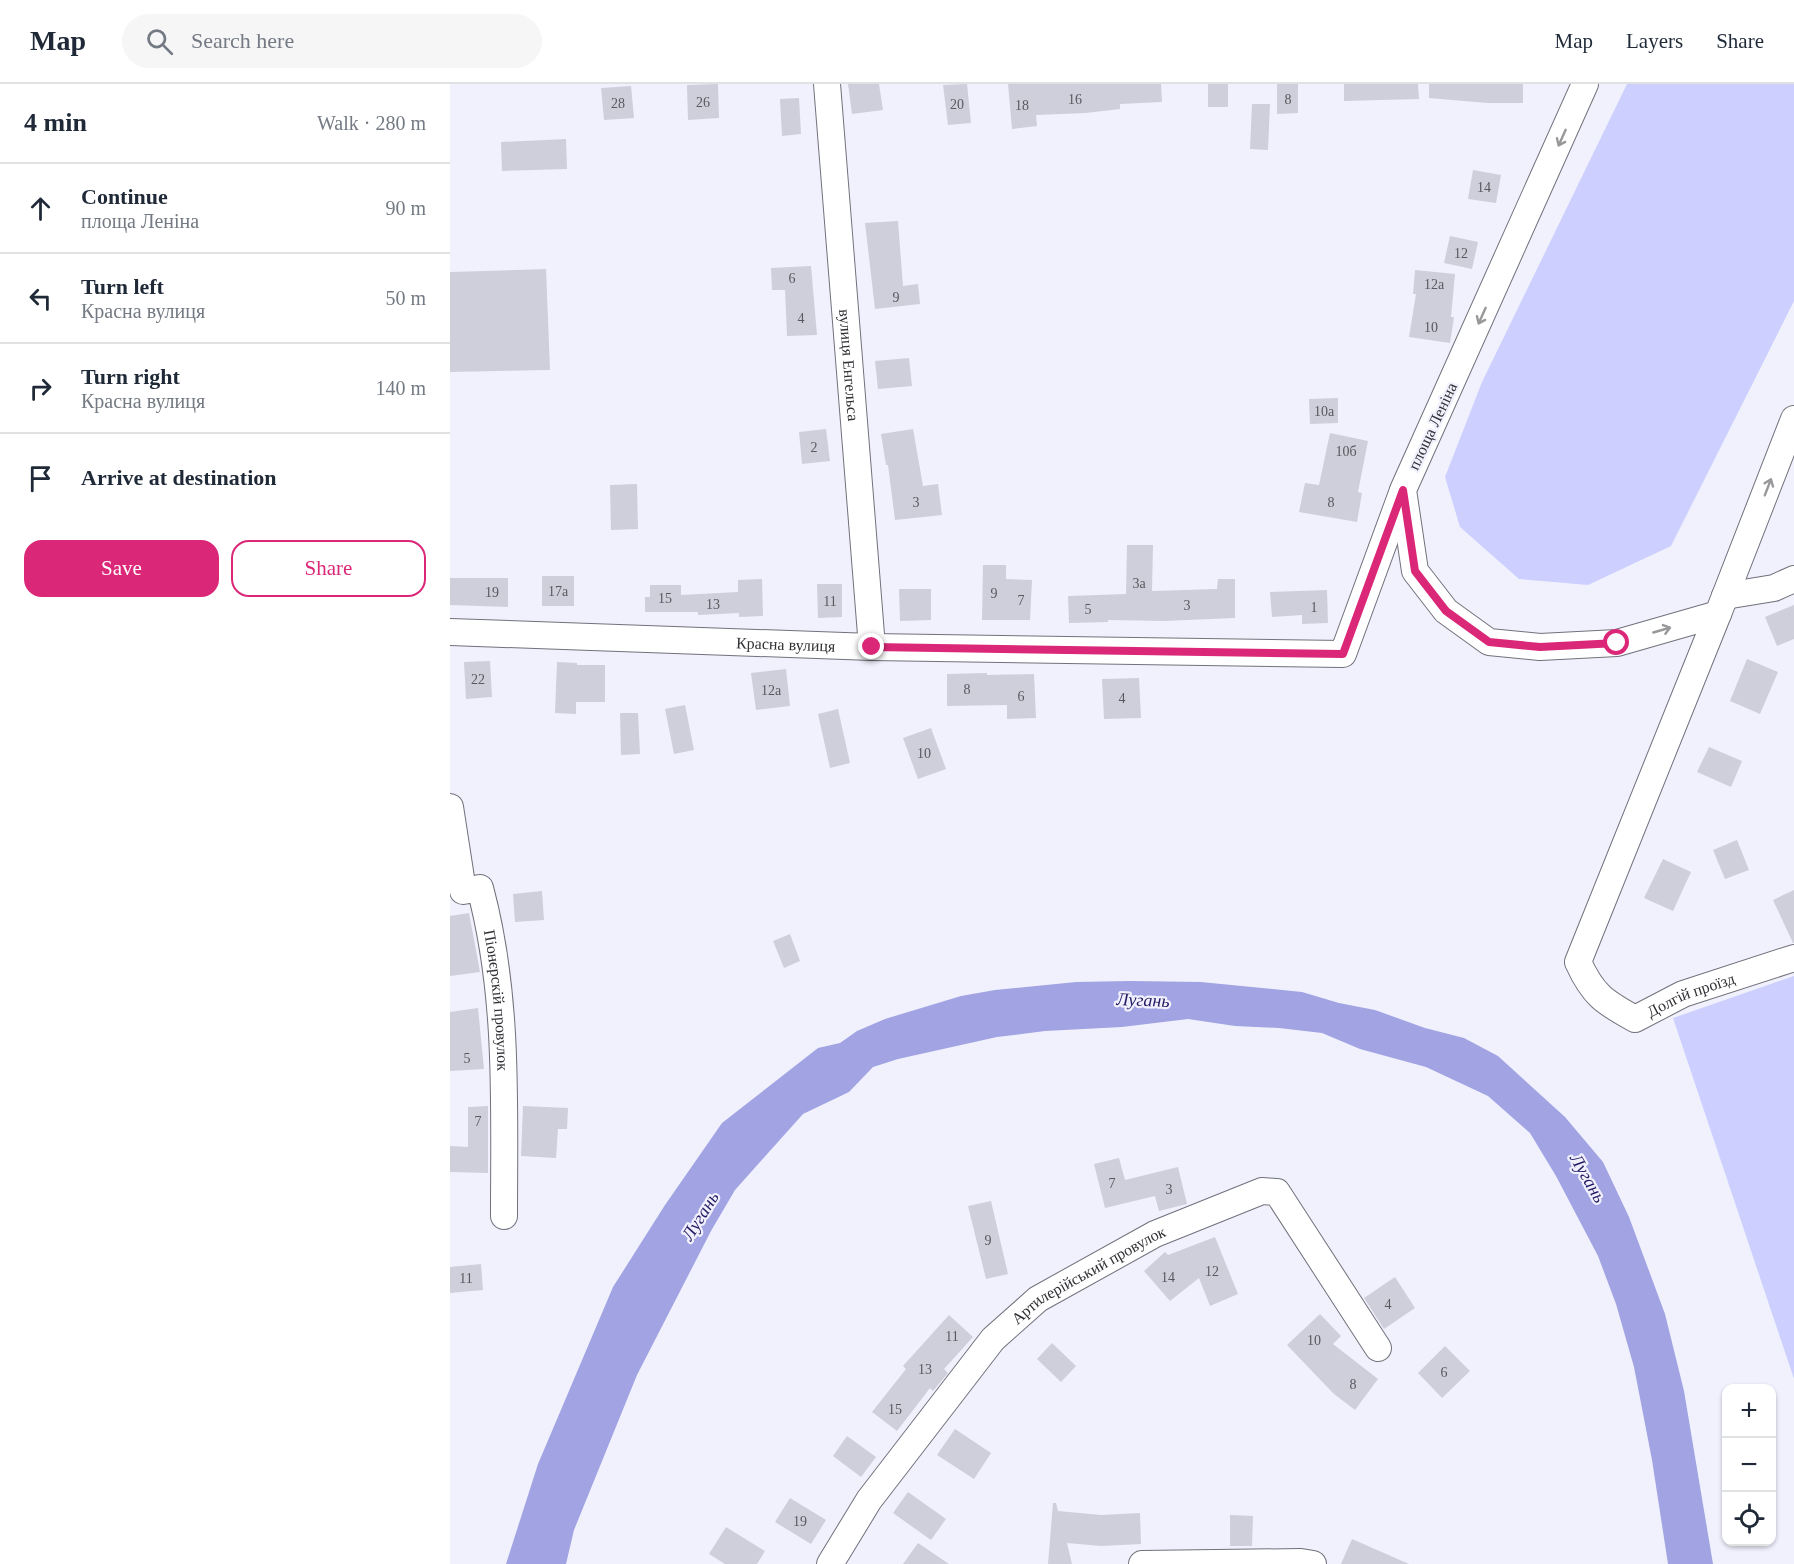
<!DOCTYPE html>
<meta charset="utf-8">
<style>
body{margin:0;font-family:Georgia,serif;background:#f6f6f7;color:#1f2937}
.controls{position:absolute;right:18px;bottom:18px;display:grid;overflow:hidden;border-radius:12px;box-shadow:0 2px 4px #0004}
.controls button{width:54px;height:54px;display:grid;place-items:center;padding:0;border:0;border-bottom:2px solid #e0e1e3;background:#fff;color:#1f2937;font:30px sans-serif}
.stop{position:absolute;width:18px;height:18px;margin:-14px;border:4px solid #db2777;border-radius:50%;background:#fff}
.stop.end{background:#db2777;border-color:#fff;box-shadow:0 2px 6px #0008}
.list{margin:0;padding:0;list-style:none}
h2{display:flex;justify-content:space-between;align-items:center;height:78px;margin:0;padding:0 24px;font-size:26px}
h2 small{font-size:20px;font-weight:400;color:#747a83}
.list li{display:grid;grid-template-columns:39px 1fr auto;gap:18px;align-items:center;box-sizing:border-box;height:90px;padding:0 24px;border-top:2px solid #e0e1e3}
.list b{display:block;font-size:22px;white-space:nowrap}
.list p{margin:0;font-size:20px;white-space:nowrap;color:#747a83}
.list em{font-size:20px;font-style:normal;color:#747a83}
.actions{display:flex;gap:12px;padding:18px 24px}
.actions a{flex:1;padding:14px 0;border:2px solid #db2777;border-radius:18px;text-align:center;font-size:21px;color:#db2777}
.actions .main{background:#db2777;color:#fff}
.icon{flex:none;width:33px;height:33px;fill:none;stroke:currentColor;stroke-width:2;stroke-linecap:round;stroke-linejoin:round}
.map{position:relative;flex:none;width:1344px;height:1480px;overflow:hidden}
header{display:flex;align-items:center;gap:36px;box-sizing:border-box;height:84px;padding:0 30px;background:#fff;border-bottom:2px solid #e0e1e3}
header strong{font-size:28px}
nav{display:flex;gap:33px;margin-inline-start:auto;font-size:21px}
.search{width:420px;height:54px;background:#f6f6f7;display:flex;align-items:center;gap:15px;box-sizing:border-box;padding:0 21px;border-radius:33px;color:#747a83;font-size:22px}
main{display:flex}
aside{flex:1;background:#fff}
.map>svg:first-child{display:block}
</style>
<header>
<strong>Map</strong>
<div class="search"><svg class="icon" aria-label="search" viewBox="0 0 24 24"><circle cx="10" cy="10" r="6"/><path d="M15 15l6 6"/></svg>Search here</div>
<nav><a>Map</a><a>Layers</a><a>Share</a></nav>
</header>
<main>
<aside>
<h2>4 min<small>Walk · 280 m</small></h2>
<ul class="list">
<li><svg class="icon" aria-label="ahead" viewBox="0 0 24 24"><path d="M12 20V5M6 11l6-6 6 6"/></svg><div><b>Continue</b><p>площа Леніна</p></div><em>90 m</em></li>
<li><svg class="icon" aria-label="left" viewBox="0 0 24 24"><path d="M17 20v-9H6M10 6l-5 5 5 5"/></svg><div><b>Turn left</b><p>Красна вулиця</p></div><em>50 m</em></li>
<li><svg class="icon" aria-label="right" viewBox="0 0 24 24"><path d="M7 20v-9h11M14 6l5 5-5 5"/></svg><div><b>Turn right</b><p>Красна вулиця</p></div><em>140 m</em></li>
<li><svg class="icon" aria-label="arrive" viewBox="0 0 24 24"><path d="M6 21V4h12l-3 4 3 4H6"/></svg><div><b>Arrive at destination</b></div></li>
</ul>
<div class="actions"><a class="main">Save</a><a>Share</a></div>
</aside>
<div class="map">
<svg width="1344" height="1480" viewBox="0 0 1344 1480">
<rect width="100%" height="100%" fill="#f0f1fd"/>
<g fill="#cdd0fe">
<polygon points="1177,0 1344,0 1344,217 1221,462 1138,501 1069,495 1010,443 995,393 1032,298"/>
<polygon points="1344,892 1344,1295 1223,934"/>
</g>
<polygon fill="#a1a3e3" points="680,897 751,898 852,908 889,919 925,926 975,944 1014,954 1048,972 1115,1033 1153,1078 1179,1133 1215,1230 1234,1307 1263,1480 1218,1480 1202,1376 1184,1283 1166,1220 1148,1172 1106,1092 1080,1049 1038,1012 976,983 910,965 872,949 829,944 785,942 738,935 672,943 595,947 547,953 448,975 423,983 399,1008 353,1030 285,1106 261,1147 187,1291 124,1446 116,1480 56,1480 88,1380 163,1203 215,1121 272,1039 368,964 390,959 407,947 435,935 511,912 545,906 626,898"/>
<g fill="#cecfda">
<polygon points="268,0 269,34 238,36 237,1"/>
<polygon points="398,0 429,0 433,26 402,30"/>
<polygon points="517,0 521,39 498,41 493,1"/>
<polygon points="558,0 711,0 712,18 670,20 670,25 636,29 586,31 587,42 562,45"/>
<rect x="758" y="0" width="20" height="23"/>
<polygon points="827,0 848,0 848,29 827,30"/>
<polygon points="894,0 968,0 969,15 894,17"/>
<polygon points="979,0 1073,0 1073,19 1037,19 979,14"/>
<polygon points="181,2 184,34 154,36 151,4"/>
<polygon points="349,14 351,50 332,52 330,15"/>
<polygon points="802,20 820,20 818,66 800,65"/>
<polygon points="116,55 117,85 52,87 51,58"/>
<polygon points="1023,86 1051,91 1046,119 1018,115"/>
<polygon points="448,137 453,202 468,200 470,220 425,225 415,139"/>
<polygon points="1000,152 1028,158 1022,185 994,179"/>
<polygon points="361,182 367,251 337,252 335,206 322,206 321,184"/>
<polygon points="96,185 100,286 0,288 0,188"/>
<polygon points="965,186 1005,190 1001,233 1004,233 1000,259 959,253 966,210 963,210"/>
<polygon points="459,274 462,302 428,305 425,277"/>
<polygon points="888,314 888,339 860,340 859,315"/>
<polygon points="376,345 380,377 352,380 349,348"/>
<polygon points="463,345 473,402 488,400 492,431 445,436 438,381 436,381 431,350"/>
<polygon points="880,349 918,357 908,408 912,409 907,438 849,428 855,399 869,401"/>
<polygon points="187,400 188,445 161,446 160,401"/>
<polygon points="677,461 703,461 702,507 767,505 768,495 785,495 785,534 713,537 658,536 658,538 619,539 618,512 676,510"/>
<polygon points="533,481 556,481 556,495 582,496 580,536 532,536"/>
<rect x="92" y="492" width="32" height="30"/>
<polygon points="0,494 58,494 58,523 0,521"/>
<polygon points="312,495 313,532 289,533 289,529 248,531 248,528 195,528 195,513 200,513 200,501 231,501 231,511 288,508 288,496"/>
<polygon points="367,500 392,500 392,533 368,534"/>
<polygon points="449,505 481,505 481,536 450,537"/>
<polygon points="877,506 878,539 852,540 852,531 822,533 820,508"/>
<polygon points="1344,521 1344,555 1327,562 1315,533"/>
<polygon points="1297,575 1328,588 1310,630 1280,617"/>
<polygon points="40,577 42,613 16,615 14,578"/>
<polygon points="107,578 127,579 127,581 155,581 155,618 126,618 126,630 105,629"/>
<polygon points="336,585 340,622 306,626 301,589"/>
<polygon points="537,589 537,591 584,590 586,634 557,635 557,621 497,622 497,590"/>
<polygon points="689,594 691,634 654,635 652,595"/>
<polygon points="235,621 244,666 224,670 215,625"/>
<polygon points="388,625 400,679 380,684 368,630"/>
<polygon points="170,629 188,629 190,670 171,671"/>
<polygon points="481,644 496,685 468,695 453,654"/>
<polygon points="1259,663 1292,677 1281,703 1247,688"/>
<polygon points="1287,756 1299,786 1275,795 1263,766"/>
<polygon points="1213,775 1241,788 1223,827 1194,814"/>
<polygon points="1344,806 1344,859 1343,859 1323,816"/>
<polygon points="92,807 94,836 65,838 63,810"/>
<polygon points="19,829 30,888 0,892 0,832"/>
<polygon points="340,850 350,877 334,884 323,857"/>
<polygon points="28,924 34,985 0,987 0,928"/>
<polygon points="38,1022 38,1089 0,1088 0,1062 18,1063 18,1023"/>
<polygon points="73,1022 118,1024 117,1045 108,1045 106,1074 71,1072"/>
<polygon points="669,1074 675,1096 728,1083 737,1120 709,1127 705,1112 655,1124 644,1080"/>
<polygon points="541,1117 558,1190 536,1195 518,1122"/>
<polygon points="765,1153 788,1210 760,1222 749,1194 720,1217 694,1187 715,1168 718,1171"/>
<polygon points="31,1180 33,1206 0,1209 0,1183"/>
<polygon points="945,1193 965,1224 934,1245 914,1214"/>
<polygon points="870,1230 891,1252 883,1260 928,1295 905,1326 884,1310 837,1261"/>
<polygon points="499,1231 523,1253 494,1285 498,1289 483,1307 480,1304 447,1347 422,1328 456,1285 453,1282"/>
<polygon points="602,1259 626,1282 611,1298 587,1275"/>
<polygon points="995,1262 1020,1287 992,1314 968,1289"/>
<polygon points="505,1345 541,1369 524,1395 487,1371"/>
<polygon points="397,1352 426,1373 411,1393 383,1372"/>
<polygon points="458,1408 496,1435 481,1456 443,1429"/>
<polygon points="340,1414 376,1436 361,1460 325,1438"/>
<polygon points="603,1419 606,1419 608,1427 651,1431 690,1429 691,1460 651,1462 617,1459 622,1480 598,1480"/>
<polygon points="780,1431 803,1432 802,1462 780,1462"/>
<polygon points="276,1443 315,1467 307,1480 275,1480 259,1470"/>
<polygon points="902,1455 959,1480 891,1480"/>
<polygon points="468,1459 499,1480 453,1480"/>
</g>
<g fill="none" stroke-linecap="round" stroke-linejoin="round">
<g stroke="#70717b" stroke-width="28">
<g id="street">
<path id="s1" d="M 377,0 L 422,563"/>
<polyline points="1135,0 953,406 965,487 996,527 1039,558 1090,563 1167,559 1268,530 1344,335"/>
<polyline points="1275,512 1324,504 1344,495"/>
<path id="s2" d="M 1268,530 L 1128,878 C 1143,911 1154,918 1185,935 L 1233,910 L 1344,874"/>
<path id="s3" d="M 0,548 L 422,563 L 893,570 L 952,409"/>
<path id="s4" d="M 0,723 L 13,807 L 30,804 C 59,912 54,1022 54,1132"/>
<path id="s5" d="M 380,1480 L 419,1416 L 543,1255 L 588,1215 L 705,1150 L 812,1107 L 827,1108 L 928,1264"/>
<polyline points="692,1480 851,1478 863,1480"/>
</g>
</g>
<use href="#street" stroke="#fff" stroke-width="26"/>
</g>
<defs><path id="oneway-shaft" d="M-6 0H5M1.5-3L5.5 0L1.5 3" fill="none" stroke-width="1.6" stroke-linecap="round" stroke-linejoin="round" transform="scale(1.5)"/></defs>
<g stroke="#98989a">
<use href="#oneway-shaft" transform="translate(1112 54) rotate(114)"/>
<use href="#oneway-shaft" transform="translate(1032 232) rotate(114)"/>
<use href="#oneway-shaft" transform="translate(1318 403) rotate(-69)"/>
<use href="#oneway-shaft" transform="translate(1212 546) rotate(-16)"/>
</g>
<g fill="none" stroke-linecap="round" stroke-linejoin="round">
<polyline stroke="#db2777" stroke-width="8" points="422,563 893,570 953,406 965,487 996,527 1039,558 1090,563 1167,559"/>
</g>
<g text-anchor="middle" stroke-width="4.5" stroke-linejoin="round" paint-order="stroke">
<g font-size="14" fill="#58585e">
<text x="625" y="20">16</text>
<text x="838" y="20">8</text>
<text x="253" y="23">26</text>
<text x="168" y="24">28</text>
<text x="507" y="25">20</text>
<text x="572" y="26">18</text>
<text x="1034" y="108">14</text>
<text x="1011" y="174">12</text>
<text x="342" y="199">6</text>
<text x="984" y="205">12а</text>
<text x="446" y="218">9</text>
<text x="351" y="239">4</text>
<text x="981" y="248">10</text>
<text x="874" y="332">10а</text>
<text x="364" y="368">2</text>
<text x="896" y="372">10б</text>
<text x="466" y="423">3</text>
<text x="881" y="423">8</text>
<text x="689" y="504">3а</text>
<text x="108" y="512">17а</text>
<text x="42" y="513">19</text>
<text x="544" y="514">9</text>
<text x="215" y="519">15</text>
<text x="571" y="521">7</text>
<text x="380" y="522">11</text>
<text x="263" y="525">13</text>
<text x="737" y="526">3</text>
<text x="864" y="528">1</text>
<text x="638" y="530">5</text>
<text x="28" y="600">22</text>
<text x="517" y="610">8</text>
<text x="321" y="611">12а</text>
<text x="571" y="617">6</text>
<text x="672" y="619">4</text>
<text x="474" y="674">10</text>
<text x="17" y="979">5</text>
<text x="28" y="1042">7</text>
<text x="662" y="1104">7</text>
<text x="719" y="1110">3</text>
<text x="538" y="1161">9</text>
<text x="762" y="1192">12</text>
<text x="718" y="1198">14</text>
<text x="16" y="1199">11</text>
<text x="938" y="1225">4</text>
<text x="502" y="1257">11</text>
<text x="864" y="1261">10</text>
<text x="475" y="1290">13</text>
<text x="994" y="1293">6</text>
<text x="903" y="1305">8</text>
<text x="445" y="1330">15</text>
<text x="350" y="1442">19</text>
</g>
<g font-size="16" fill="#313135" stroke="#f0f1fd">
<text dy="6" stroke="none"><textPath href="#s1" startOffset="282">вулиця Енгельса</textPath></text>
<text transform="translate(982 342) rotate(-65)" y="6">площа Леніна</text>
<text dy="6" stroke="none"><textPath href="#s3" startOffset="336">Красна вулиця</textPath></text>
<text dy="6" stroke="none"><textPath href="#s2" startOffset="519">Долгій проїзд</textPath></text>
<text dy="6" stroke="none"><textPath href="#s4" startOffset="216">Піонєрскій провулок</textPath></text>
<text dy="6" stroke="none"><textPath href="#s5" startOffset="394">Артилерійський провулок</textPath></text>
</g>
<g font-size="18" font-style="italic" fill="#241962" stroke="#f0f1fd">
<text transform="translate(693 916) rotate(2)" y="6">Лугань</text>
<text transform="translate(1138 1094) rotate(60)" y="6">Лугань</text>
<text transform="translate(250 1132) rotate(-58)" y="6">Лугань</text>
</g>
</g>
</svg>
<div class="controls">
<button>+</button>
<button>−</button>
<button><svg class="icon" aria-label="locate" viewBox="0 0 24 24"><circle cx="12" cy="12" r="6"/><path d="M12 2v4M12 18v4M2 12h4M18 12h4"/></svg></button>
</div>
<div class="stop" style="left:1167px;top:559px"></div>
<div class="stop end" style="left:422px;top:563px"></div>
</div>
</main>
